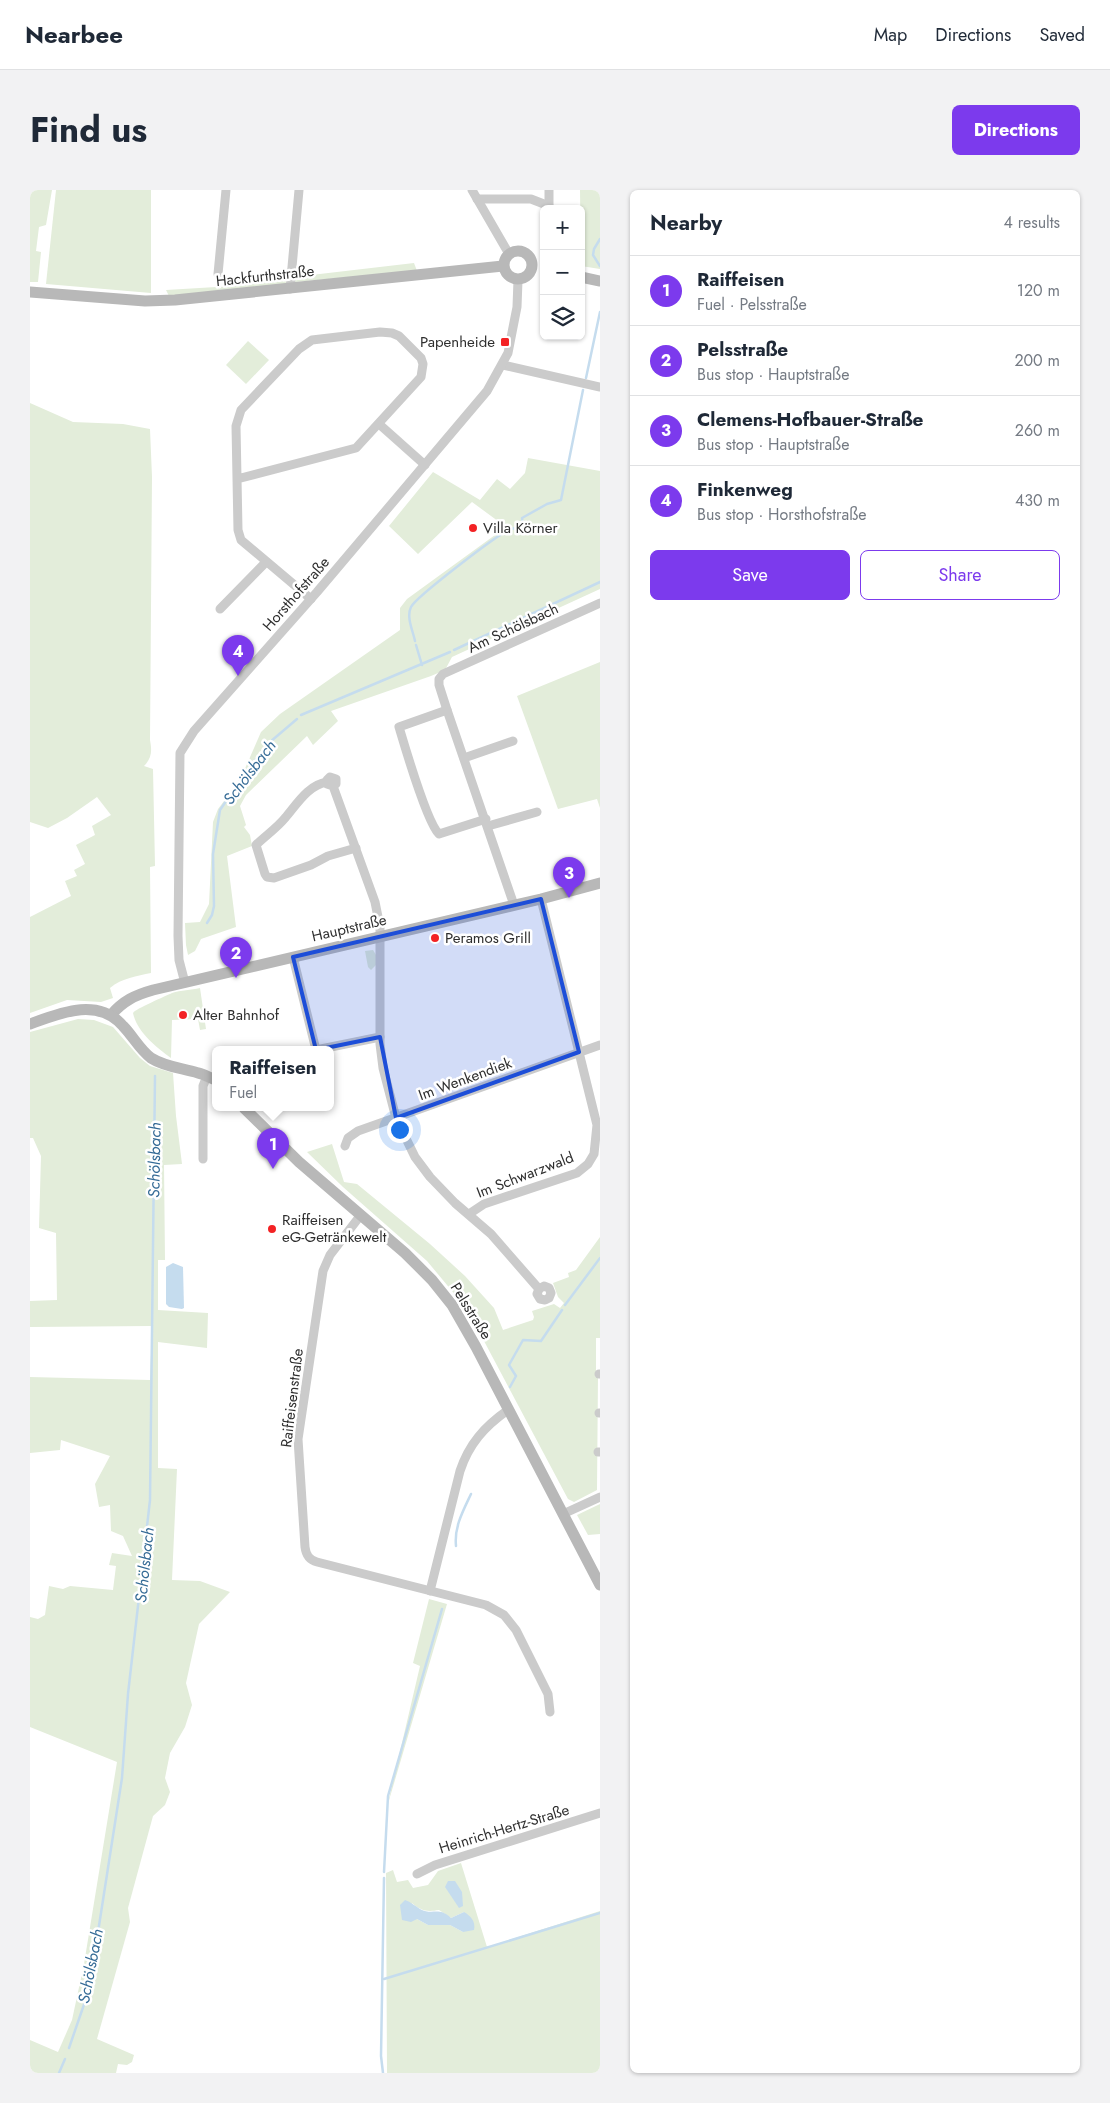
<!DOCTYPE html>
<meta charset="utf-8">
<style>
body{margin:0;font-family:Jost,sans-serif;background:#f2f2f3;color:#1f2937}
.controls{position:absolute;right:15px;top:15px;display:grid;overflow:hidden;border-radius:8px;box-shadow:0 1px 4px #0004}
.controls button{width:45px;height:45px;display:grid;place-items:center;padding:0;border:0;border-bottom:1px solid #e0e1e3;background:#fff;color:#1f2937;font:25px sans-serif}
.you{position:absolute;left:369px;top:939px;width:18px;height:18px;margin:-12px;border:4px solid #fff;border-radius:50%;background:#1a73e8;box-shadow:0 0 0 8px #1a73e833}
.badge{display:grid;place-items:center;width:32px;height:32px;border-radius:50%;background:#7c3aed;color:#fff;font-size:16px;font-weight:700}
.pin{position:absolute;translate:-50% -41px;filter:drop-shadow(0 1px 2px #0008)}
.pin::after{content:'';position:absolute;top:26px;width:18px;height:15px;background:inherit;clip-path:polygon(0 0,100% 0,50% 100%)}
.popup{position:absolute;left:182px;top:856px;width:122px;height:65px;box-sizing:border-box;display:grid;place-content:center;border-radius:8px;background:#fff;filter:drop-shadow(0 1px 4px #0005);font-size:16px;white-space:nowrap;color:#747a83}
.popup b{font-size:19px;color:#1f2937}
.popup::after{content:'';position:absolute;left:50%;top:100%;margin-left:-10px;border:10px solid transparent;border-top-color:#fff}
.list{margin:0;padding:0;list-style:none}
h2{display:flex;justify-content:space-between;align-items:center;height:65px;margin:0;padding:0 20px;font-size:21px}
h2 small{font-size:16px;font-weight:400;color:#747a83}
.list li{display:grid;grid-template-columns:32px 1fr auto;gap:15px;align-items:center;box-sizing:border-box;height:70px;padding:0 20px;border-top:1px solid #e0e1e3}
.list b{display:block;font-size:19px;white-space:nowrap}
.list p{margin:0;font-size:16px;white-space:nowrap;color:#747a83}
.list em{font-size:16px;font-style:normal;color:#747a83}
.actions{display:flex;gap:10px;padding:15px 20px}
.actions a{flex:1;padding:11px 0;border:1px solid #7c3aed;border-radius:8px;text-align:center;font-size:18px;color:#7c3aed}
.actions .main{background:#7c3aed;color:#fff}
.icon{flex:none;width:28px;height:28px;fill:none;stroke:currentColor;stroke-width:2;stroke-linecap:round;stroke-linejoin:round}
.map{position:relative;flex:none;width:570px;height:1883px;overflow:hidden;border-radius:8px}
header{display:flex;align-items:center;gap:30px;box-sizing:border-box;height:70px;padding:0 25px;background:#fff;border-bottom:1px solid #e0e1e3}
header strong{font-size:24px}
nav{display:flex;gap:28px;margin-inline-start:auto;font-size:18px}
.intro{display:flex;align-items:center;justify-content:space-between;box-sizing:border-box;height:120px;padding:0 30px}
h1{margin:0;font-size:35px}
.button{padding:12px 22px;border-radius:8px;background:#7c3aed;color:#fff;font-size:18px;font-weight:700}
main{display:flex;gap:30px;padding:0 30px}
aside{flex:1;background:#fff;border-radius:8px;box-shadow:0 1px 4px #0004}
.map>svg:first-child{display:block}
</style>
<header>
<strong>Nearbee</strong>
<nav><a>Map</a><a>Directions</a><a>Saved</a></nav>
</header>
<div class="intro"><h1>Find us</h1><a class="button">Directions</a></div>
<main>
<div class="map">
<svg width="570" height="1883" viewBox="0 0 570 1883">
<rect width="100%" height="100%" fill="#fff"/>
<g fill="#e3edda" fill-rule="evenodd">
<polygon points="0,0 22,0 16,35 9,37 6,61 11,62 8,92 0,92"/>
<polygon points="26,0 121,0 121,103 16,94"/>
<polygon points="550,0 570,0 570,79 551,76"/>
<polygon points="384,73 387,81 265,92 264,87"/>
<polygon points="257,89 255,95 139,106 136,100 203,96"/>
<polygon points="218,151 239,170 216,194 196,175"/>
<path d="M 0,213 L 43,232 L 93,234 L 120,239 L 122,287 L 120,550 C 122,561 122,568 114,576 L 123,579 L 125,676 L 120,677 L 121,783 C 107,786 92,788 80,798 L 83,808 L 71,812 L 37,810 L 0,823 L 0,727 L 41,706 L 35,691 L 47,686 L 44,680 L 55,674 L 46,655 L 65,645 L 62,636 L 81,625 L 67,607 L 37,628 L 18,638 L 0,632 Z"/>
<polygon points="498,268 570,281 570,399 422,467 415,480 401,486 301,521 308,531 283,555 277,546 216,605 210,616 216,635 214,637 220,645 222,656 197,666 206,737 171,749 165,761 158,765 156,755 155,733 170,732 179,714 183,632 188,619 210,590 231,542 250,524 370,440 370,418 377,409 476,337 442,312 388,364 359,336 403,282 450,310 467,289 480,299 495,283"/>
<polygon points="570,472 570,618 567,609 528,619 487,506"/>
<polygon points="343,760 346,765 346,775 341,780 338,777 335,761"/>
<path d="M 170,798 L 176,839 L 170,840 L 168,829 L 142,830 L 141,868 C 126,857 107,842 103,823 C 105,819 136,806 142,803 C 151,800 161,800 170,798 Z"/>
<polygon points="48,829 64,830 83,837 110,868 120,876 143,883 146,926 152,974 134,975 135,1070 128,1070 128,1120 178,1123 177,1158 128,1152 128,1278 147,1279 142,1390 170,1391 200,1402 169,1434 156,1493 162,1515 155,1537 140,1563 135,1588 140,1602 135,1615 123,1626 98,1718 100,1732 67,1849 104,1865 102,1872 97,1875 88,1874 86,1883 0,1883 0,1850 28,1862 42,1830 54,1774 87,1572 0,1537 0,1427 8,1429 15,1425 19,1396 33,1399 40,1396 83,1400 86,1376 79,1375 82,1363 102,1366 93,1346 81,1341 80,1315 69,1317 65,1294 80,1266 31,1250 30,1260 0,1263 0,1187 120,1190 122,1136 0,1137 0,1111 27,1110 26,1043 9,1038 11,966 3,948 0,948 0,842"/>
<polygon points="302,954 314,992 327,994 400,1054 435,1086 464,1118 473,1140 503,1130 504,1127 502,1121 524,1114 530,1118 534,1113 528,1107 523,1093 539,1087 538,1083 546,1080 570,1047 570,1148 566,1148 566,1184 568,1185 567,1300 544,1312 538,1309 437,1119 397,1071 313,997 277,962"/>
<polygon points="570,1314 570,1344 558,1345 547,1325"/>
<polygon points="399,1409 417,1414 357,1617 390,1476 383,1473"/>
<path d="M 431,1673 L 457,1757 L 570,1721 L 570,1883 L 357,1883 L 356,1683 L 363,1680 L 367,1692 L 378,1690 L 383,1698 L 398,1695 L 408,1681 ZM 382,1713 C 391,1721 397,1722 409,1720 L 421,1728 L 434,1722 L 433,1742 L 420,1735 L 398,1735 L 387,1729 Z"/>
</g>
<g fill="#c5dcee">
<polygon points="143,1073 153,1077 154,1118 152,1119 139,1117 136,1114 136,1077"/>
<polygon points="418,1691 425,1691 432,1702 433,1716 429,1718 415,1697"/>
<path d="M 375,1710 C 381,1712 385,1716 390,1719 C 403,1726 408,1716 421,1728 L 434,1722 C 441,1726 446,1732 444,1740 L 433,1742 L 420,1735 L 398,1735 L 387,1729 L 381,1732 L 372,1730 L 370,1715 Z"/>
</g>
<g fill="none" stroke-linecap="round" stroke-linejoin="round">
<g stroke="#c5dcee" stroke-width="2.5">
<polyline points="570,49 564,59 563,65 570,76"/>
<polyline points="556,188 570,122"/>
<path d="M 385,451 C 383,441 376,427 381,417 C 386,407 469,343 481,339 C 485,338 489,338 493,338 L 492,328 L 517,314 L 531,310 L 553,200"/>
<polyline points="386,455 392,475"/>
<polyline points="424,460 570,392"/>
<polyline points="271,525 420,462"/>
<polyline points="177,733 182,725 184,716 183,664 190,620 223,572 236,561 240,552 267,529"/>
<polyline points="535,1115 570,1068"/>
<polyline points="480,1197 486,1186 479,1175 493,1150 511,1151 532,1120"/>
<path d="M 426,1356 C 424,1337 433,1321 441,1304"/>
<polyline points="354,1682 358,1606 412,1419"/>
<polyline points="354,1789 570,1723"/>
<polyline points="39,1858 59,1800 92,1588 98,1504 120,1310 125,886"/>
<polyline points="29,1883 35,1869"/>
<polyline points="353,1883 351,1866 354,1688"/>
</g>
<g stroke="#cbcbcb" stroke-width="9">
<polyline points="442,0 479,64"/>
<polyline points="519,0 519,19"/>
<polyline points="447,9 501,9 519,16"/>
<polyline points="188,84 196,0"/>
<polyline points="260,99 269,0"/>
<polyline points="473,175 570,197"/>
<polyline points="349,234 395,275"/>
<polyline points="207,289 326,258 391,187 393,174 391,168 369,146 362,143 350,142 282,150 269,159 211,220 206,236 208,340 211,350 281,409"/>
<polyline points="190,419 236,372"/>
<path d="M 417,520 L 369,537 C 375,557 397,633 409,644 L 456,629"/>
<polyline points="434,568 483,551"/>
<path d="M 297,592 C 278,595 267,614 255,628 C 247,638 235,646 226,655 L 235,684 L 237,687 L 244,688 L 281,675 L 298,666 L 326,658"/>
<polyline points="303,596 297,594 297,590 300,587 306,589 306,594 303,596 345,712 350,737 350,854 353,878 366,928 385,967 400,987 425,1013 461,1044 509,1099 514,1096 519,1098 521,1103 519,1108 515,1110 510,1109 507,1104 509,1099"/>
<polyline points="458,636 507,622"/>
<polyline points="484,715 417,520 409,495 409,489 413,484 570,413"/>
<polyline points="263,767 286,860 350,847"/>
<polyline points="155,793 149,770 148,746 150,563 164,541 287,402 457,201 478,163 487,117 488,90"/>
<polyline points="315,956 318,948 328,941 570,855"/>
<polyline points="173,969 173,896 177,886"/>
<polyline points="439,1024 454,1014 547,983 558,974 564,964 567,935 511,709"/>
<path d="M 330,1026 L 300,1065 L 293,1081 L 268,1249 L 275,1357 C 276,1365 279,1370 287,1372 L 456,1415 L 474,1425 L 486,1440 L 518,1504 L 520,1522"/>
<polyline points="569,1184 570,1184"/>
<polyline points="569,1223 570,1223"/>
<polyline points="568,1262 570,1262"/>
<polyline points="533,1324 570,1307"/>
<path d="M 400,1401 L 430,1281 C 439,1254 454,1237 478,1220"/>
<polyline points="387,1684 405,1675 570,1623"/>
</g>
<g stroke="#b8b8b8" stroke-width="11">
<circle cx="488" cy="75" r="14"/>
<polyline points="551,87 570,91"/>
<polyline points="0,102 115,111 145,110 473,76"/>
<path d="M 81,825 C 93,811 105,805 123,800 L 511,709 L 570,693"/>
<path d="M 0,834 C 30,823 68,807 93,836 C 103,846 109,859 121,868 C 135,877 152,878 168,883 C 174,884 180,888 186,890"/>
<polyline points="214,918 269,972 375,1063 402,1090 422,1115 446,1157 570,1395"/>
</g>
</g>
<path fill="#1d4ed8" fill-opacity="0.2" stroke="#1d4ed8" stroke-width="4" stroke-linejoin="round" d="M 511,709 L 549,862 L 366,928 L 350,847 L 286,860 L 263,767 Z"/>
<g fill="#f32224" stroke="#fff" stroke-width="2">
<rect x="470" y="147" width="10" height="10" rx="2.5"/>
<circle cx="443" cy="338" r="5"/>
<circle cx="405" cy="748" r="5"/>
<circle cx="153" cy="825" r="5"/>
<circle cx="242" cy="1039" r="5"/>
</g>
<g text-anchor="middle" stroke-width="5" stroke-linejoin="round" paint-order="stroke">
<g font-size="15" fill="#2e2e2e" stroke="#fff">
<text transform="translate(235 86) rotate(-6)" y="5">Hackfurthstraße</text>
<text transform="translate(266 404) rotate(-49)" y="5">Horsthofstraße</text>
<text transform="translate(483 438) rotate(-25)" y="5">Am Schölsbach</text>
<text transform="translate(319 738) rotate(-13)" y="5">Hauptstraße</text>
<text transform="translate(435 889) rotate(-20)" y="5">Im Wenkendiek</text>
<text transform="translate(495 985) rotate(-21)" y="5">Im Schwarzwald</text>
<text transform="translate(441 1121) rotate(58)" y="5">Pelsstraße</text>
<text transform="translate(262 1208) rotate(-83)" y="5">Raiffeisenstraße</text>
<text transform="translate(474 1639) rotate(-17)" y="5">Heinrich-Hertz-Straße</text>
</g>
<g font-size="15" fill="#2e2e2e" stroke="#fff" text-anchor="start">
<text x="465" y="157" text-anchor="end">Papenheide</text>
<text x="453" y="343">Villa Körner</text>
<text x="415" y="753">Peramos Grill</text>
<text x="163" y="830">Alter Bahnhof</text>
<text x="252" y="1035">Raiffeisen<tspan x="252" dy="17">eG-Getränkewelt</tspan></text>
</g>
<g font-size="16" font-style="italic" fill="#356b96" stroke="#fff">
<text transform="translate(219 582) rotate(-53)" y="6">Schölsbach</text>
<text transform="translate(124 970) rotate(-89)" y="6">Schölsbach</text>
<text transform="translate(114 1375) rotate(-84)" y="6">Schölsbach</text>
<text transform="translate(60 1776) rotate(-79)" y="6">Schölsbach</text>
</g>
</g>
</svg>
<div class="controls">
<button>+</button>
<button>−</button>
<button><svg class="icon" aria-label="layers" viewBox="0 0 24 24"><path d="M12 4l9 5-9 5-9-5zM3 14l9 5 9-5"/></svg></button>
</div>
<div class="you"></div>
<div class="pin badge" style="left:243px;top:979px">1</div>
<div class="popup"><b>Raiffeisen</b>Fuel</div>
<div class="pin badge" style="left:206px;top:788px">2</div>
<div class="pin badge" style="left:539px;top:708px">3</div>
<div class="pin badge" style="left:208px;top:486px">4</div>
</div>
<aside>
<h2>Nearby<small>4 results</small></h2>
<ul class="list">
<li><span class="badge">1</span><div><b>Raiffeisen</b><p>Fuel · Pelsstraße</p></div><em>120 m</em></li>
<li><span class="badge">2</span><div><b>Pelsstraße</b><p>Bus stop · Hauptstraße</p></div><em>200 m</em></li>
<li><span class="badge">3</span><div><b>Clemens-Hofbauer-Straße</b><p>Bus stop · Hauptstraße</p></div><em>260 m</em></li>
<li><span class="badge">4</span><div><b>Finkenweg</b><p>Bus stop · Horsthofstraße</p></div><em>430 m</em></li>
</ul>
<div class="actions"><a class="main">Save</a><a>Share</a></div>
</aside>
</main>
